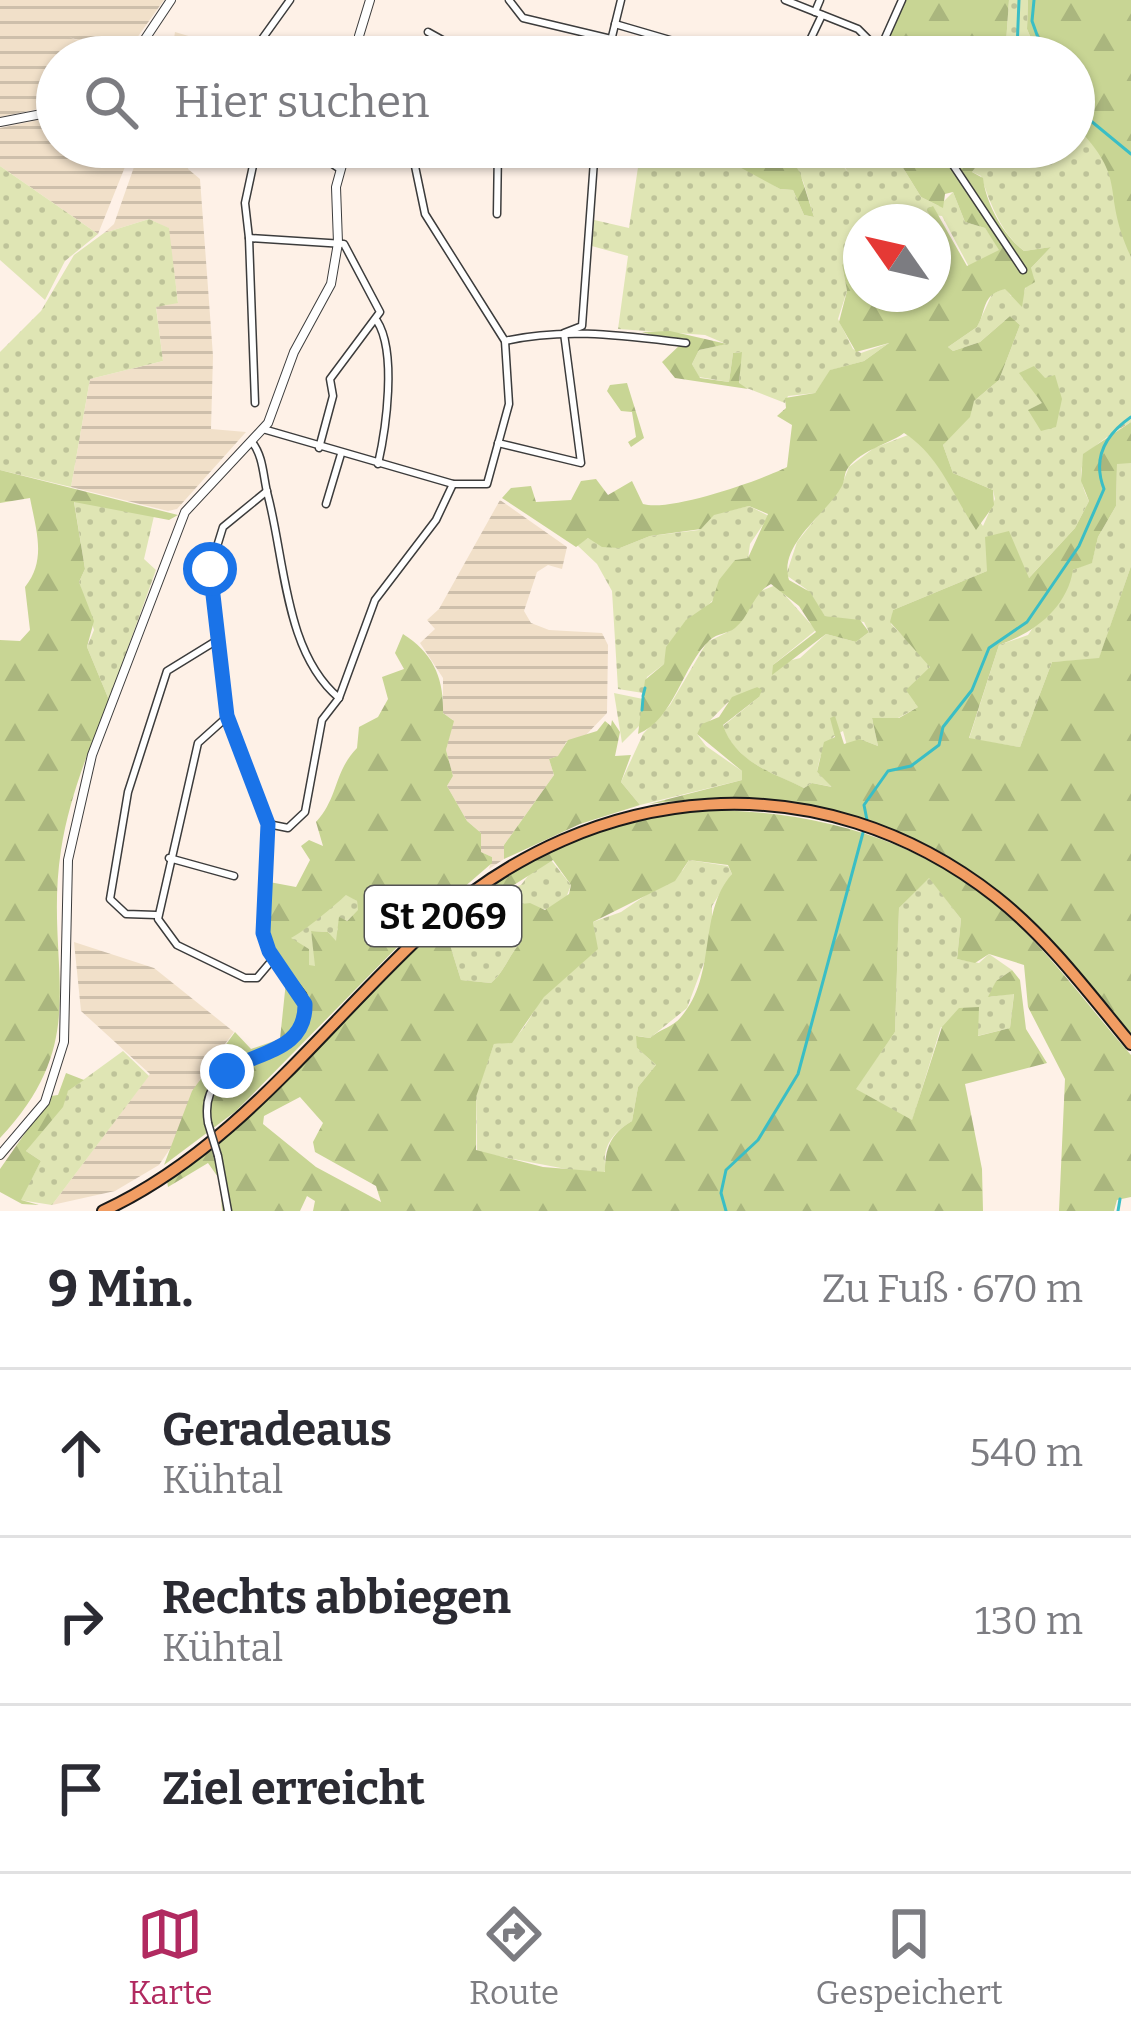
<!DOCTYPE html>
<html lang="de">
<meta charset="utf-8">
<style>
body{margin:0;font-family:Bitter,serif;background:#f2f2f3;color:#2b2b33}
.compass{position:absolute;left:843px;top:204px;width:108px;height:108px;border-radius:50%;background:#fff;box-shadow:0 3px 9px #0004;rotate:304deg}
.stop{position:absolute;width:36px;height:36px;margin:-27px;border:9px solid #1a73e8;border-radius:50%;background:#fff}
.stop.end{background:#1a73e8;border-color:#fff;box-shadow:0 3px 12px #0008}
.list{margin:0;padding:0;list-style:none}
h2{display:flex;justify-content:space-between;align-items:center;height:156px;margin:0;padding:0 48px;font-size:51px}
h2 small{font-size:39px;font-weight:400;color:#7c7c81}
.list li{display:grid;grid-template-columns:78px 1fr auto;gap:36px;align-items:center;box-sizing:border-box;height:168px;padding:0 48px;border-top:3px solid #e1e1e2}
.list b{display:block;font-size:45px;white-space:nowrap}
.list p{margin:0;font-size:39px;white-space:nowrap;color:#7c7c81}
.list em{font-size:39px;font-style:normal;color:#7c7c81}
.icon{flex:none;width:66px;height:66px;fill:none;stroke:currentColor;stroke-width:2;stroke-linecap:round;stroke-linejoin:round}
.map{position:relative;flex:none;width:1131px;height:1211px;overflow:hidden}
.search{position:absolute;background:#fff;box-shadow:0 3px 9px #0004;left:36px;right:36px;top:36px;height:132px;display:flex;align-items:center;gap:30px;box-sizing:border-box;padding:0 42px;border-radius:66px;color:#7c7c81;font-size:45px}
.sheet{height:660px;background:#fff}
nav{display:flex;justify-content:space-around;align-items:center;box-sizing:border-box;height:168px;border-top:3px solid #e1e1e2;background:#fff;font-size:33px;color:#7c7c81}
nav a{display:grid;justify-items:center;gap:6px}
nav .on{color:#b12a60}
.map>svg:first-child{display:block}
</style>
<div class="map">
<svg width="1131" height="1211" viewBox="0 0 1131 1211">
<defs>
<pattern id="farmland-rules" width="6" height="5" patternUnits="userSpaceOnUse" patternTransform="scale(3)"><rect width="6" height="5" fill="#f1e0c9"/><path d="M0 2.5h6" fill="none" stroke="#cdbfab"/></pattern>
<pattern id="grass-dots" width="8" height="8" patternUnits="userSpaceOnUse" patternTransform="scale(3)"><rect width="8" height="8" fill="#dfe5b4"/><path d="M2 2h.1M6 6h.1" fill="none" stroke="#bec399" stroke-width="1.8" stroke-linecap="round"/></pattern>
<pattern id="forest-firs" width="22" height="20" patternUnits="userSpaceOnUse" patternTransform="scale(3)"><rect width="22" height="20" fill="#c8d594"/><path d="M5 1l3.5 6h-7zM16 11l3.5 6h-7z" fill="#aab67e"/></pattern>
</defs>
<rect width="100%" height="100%" fill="#fef1e7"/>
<g fill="url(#farmland-rules)">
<polygon points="0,0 164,0 124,56 69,37 118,57 57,57 57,105 0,117"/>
<polygon points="175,32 212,43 208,57 171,57"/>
<polygon points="57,116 57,147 133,147 98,234 0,166 0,128"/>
<polygon points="141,147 194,147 188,169 200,179 213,356 211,429 246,432 177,509 168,511 71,487 90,379 163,361 156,306 178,302 168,228 149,219 104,233 114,224"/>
<polygon points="500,500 567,547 562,569 548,565 537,572 524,611 531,623 549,630 602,633 608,645 607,713 584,737 566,742 559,756 549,759 554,775 504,845 504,859 489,869 492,857 481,852 481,833 467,821 447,786 453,776 446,750 453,720 443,713 443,678 420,643 435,629 427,620 439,609"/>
<polygon points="74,942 154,968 234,1032 201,1076 176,1140 159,1165 115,1191 52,1205 150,1074 81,1011"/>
</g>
<g fill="url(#grass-dots)">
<polygon points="1009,0 1028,0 1027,29 1039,57 974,57 996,42 1006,43"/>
<path d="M 1074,124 L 1115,151 L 1128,174 L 1120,223 L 1131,257 L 1131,422 C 1098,443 1066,457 1089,501 L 1075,528 L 1028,579 L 987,571 L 893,610 L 891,624 L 930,664 L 928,674 L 917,679 L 918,707 L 898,718 L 872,718 L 878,746 L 860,739 L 847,746 L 843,731 C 827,738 820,752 817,772 L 833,787 L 812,783 L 804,788 C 773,773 735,762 723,726 L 759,697 L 757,687 L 727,703 L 697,734 L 706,746 L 742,771 L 742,780 L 640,805 L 621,782 L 643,734 L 670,705 L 707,642 L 730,631 L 758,592 L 776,585 L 816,630 L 773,665 L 800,658 L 826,634 L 856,642 L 869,632 L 864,622 L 825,616 L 806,589 L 786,575 L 797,542 L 841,487 L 849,467 L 874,448 L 908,435 L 924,447 L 983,526 L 995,499 L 993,490 L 953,473 L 943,445 L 974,401 L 999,380 L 1020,325 L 1010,316 L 980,342 L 953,351 L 948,347 L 977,327 L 992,294 L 1005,288 L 1011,296 L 1024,293 L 1031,268 L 1051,247 L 1024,251 C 1001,233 990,203 981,176 L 972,172 L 978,164 L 976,147 L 1074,147 Z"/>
<polygon points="641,147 732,147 731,160 780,189 793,190 804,215 814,217 803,181 784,147 795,147 802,155 809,147 826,147 848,172 831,147 909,147 897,158 921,197 939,206 953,192 965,222 985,228 1000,250 969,267 942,216 927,214 929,222 861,222 861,253 850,252 842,265 847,291 838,319 853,349 861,353 889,343 864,361 831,370 815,393 788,396 785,403 739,385 741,352 733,353 729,382 699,377 692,364 699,350 726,344 705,335 618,329 628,256 588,245 590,219 629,228"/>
<polygon points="0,166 98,234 65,261 45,300 0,260"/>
<polygon points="149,219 169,228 178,303 156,307 163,361 90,379 71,487 0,470 0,352 41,311 74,255 104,233"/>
<polygon points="1117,463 1131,463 1131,566 1099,659 1052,662 1020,747 969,739 999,645 1028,635 1073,570 1092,562 1098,537 1116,506"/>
<polygon points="74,501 154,516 144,559 156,570 109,700 87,647 94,630 79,582 85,569"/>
<path d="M 749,506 L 769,516 L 750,544 L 748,559 L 735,560 C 731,567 714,600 711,602 C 690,624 671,632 664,664 L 647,677 L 643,693 L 618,689 L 612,591 L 597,564 L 577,545 L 588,538 L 620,548 L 650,536 L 699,530 L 714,514 Z"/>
<polygon points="614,693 643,699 640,725 622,743"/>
<polygon points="551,860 571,885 566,898 549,910 512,903 506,889 521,885 531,872"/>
<path d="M 689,860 L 728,866 L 732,874 L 712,906 L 712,941 L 687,1008 L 650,1038 L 638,1036 L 637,1048 L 656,1065 L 638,1087 L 632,1121 C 612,1133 601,1148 606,1171 L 598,1175 L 477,1152 L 476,1094 L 494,1044 C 524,1044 530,1011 546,994 C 562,978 580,964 597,949 L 593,922 L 621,912 L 683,870 Z"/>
<polygon points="929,877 961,919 957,959 979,963 989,954 1012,970 996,981 990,997 1014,993 1010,1028 977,1036 941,1027 912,1121 855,1089 895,1032 899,908"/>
<polygon points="347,894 357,901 359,910 337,929 341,938 335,942 328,932 311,931 316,967 309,966 309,949 289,939"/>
<path d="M 497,896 L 505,902 L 504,922 L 521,942 C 508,956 506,970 491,983 L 461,980 L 445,929 L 483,898 Z"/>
<polygon points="123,1051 149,1076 52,1205 20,1200 41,1161 26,1151 68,1091"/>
</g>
<g fill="url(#forest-firs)" fill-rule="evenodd">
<polygon points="899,0 1009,0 1006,43 996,42 974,57 882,57 876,47"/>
<path d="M 1028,0 L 1131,0 L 1131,257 C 1099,187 1131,183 1074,124 L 1074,57 L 1039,57 L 1027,29 Z"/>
<polygon points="732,147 784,147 800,173 814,217 804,215 793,190 780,189 732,163"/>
<path d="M 909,147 L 976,147 L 978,164 L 972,172 L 983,178 C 986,204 1004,236 1024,251 L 1051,247 L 1031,268 L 1035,282 L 1025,288 L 1022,307 L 1005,289 C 981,295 987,310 977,327 L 948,347 L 953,351 L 980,342 L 1010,316 L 1020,325 L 999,380 L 974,401 L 970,417 L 943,445 L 953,473 L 993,490 L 994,505 L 976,530 C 953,496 940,456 904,433 C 888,445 862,449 848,468 C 844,473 845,480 842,486 C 826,515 778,544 789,580 L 810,592 L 825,616 L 860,620 L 869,632 L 856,642 L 826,634 L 772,675 L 773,665 L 816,632 L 799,606 L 771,584 C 752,594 751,615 735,628 C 728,634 717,633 710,640 C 682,665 675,719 638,734 L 645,680 L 664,664 L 666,647 L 686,620 L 712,602 L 719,580 L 735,560 L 748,558 L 768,514 L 749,506 L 714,515 L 701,529 L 650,536 L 620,548 L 602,547 L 588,538 L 576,547 L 502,498 L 511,488 L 531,486 L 536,502 L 571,500 L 581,481 L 596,479 L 608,495 L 632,481 L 643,504 C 670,512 759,481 787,467 L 792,425 L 777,416 L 786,408 L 785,398 L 815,393 L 830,370 L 864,361 L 889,343 L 856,352 L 839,322 L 847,291 L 842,265 L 850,252 L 861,253 L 861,294 L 933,294 L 934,278 L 949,261 L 927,209 L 933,206 L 967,266 L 999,250 L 985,228 L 965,222 L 953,192 L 945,194 L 943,208 L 921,197 L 897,158 Z"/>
<polygon points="670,331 727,344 699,350 692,364 700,378 729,382 733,353 742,352 739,383 748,389 675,378 662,362 681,344 642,332"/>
<polygon points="1034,366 1045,378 1055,375 1062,399 1056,427 1041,431 1028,410 1042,403 1019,373"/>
<polygon points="627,383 644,438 631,447 628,442 636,437 632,412 621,411 607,391 610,385"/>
<path d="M 1131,422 L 1131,463 L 1117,464 L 1116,506 L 1098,537 L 1092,563 L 1073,570 C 1067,608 1034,633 999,645 L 969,738 L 1020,747 L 1052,662 L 1099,658 L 1131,566 L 1131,1040 C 1089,993 1049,939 1002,896 C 908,811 771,788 649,804 L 742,780 L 742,771 L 697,734 L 702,724 L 719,717 L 732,697 L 757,687 L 762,690 L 759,697 L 723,725 C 735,762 773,773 804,788 L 812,783 L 832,787 L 817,772 L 824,742 L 835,737 L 830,718 L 835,716 L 844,744 L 860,739 L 878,746 L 872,718 L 899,718 L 918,707 L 906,690 L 930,667 L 890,622 L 893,610 L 987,571 L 985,537 L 1009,531 L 1029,578 L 1075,528 L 1089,501 L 1081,481 L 1083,454 Z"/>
<path d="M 0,470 L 178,515 L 169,520 L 74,502 L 85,569 L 79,582 L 94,621 L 87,647 L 109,700 C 89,749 69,798 61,850 C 43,968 96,1036 0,1138 L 0,640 L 20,641 L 30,630 L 25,587 C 47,560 36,530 30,498 L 0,503 Z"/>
<path d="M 403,634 C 433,653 444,678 443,713 L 454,721 L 446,750 L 453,776 L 447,786 L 467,821 L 481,833 L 481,852 L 492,857 L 492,863 L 410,934 L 236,1111 L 164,1165 L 192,1091 L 235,1032 L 251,1049 L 280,1039 L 287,972 L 264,932 L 264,881 L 296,887 L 310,860 L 301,846 L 309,840 L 323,846 L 316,822 C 339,797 333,773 357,748 L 359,727 L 378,717 L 388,699 L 382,677 L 404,669 L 395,653 ZM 346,895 L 357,901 L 358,910 L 347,921 L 339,917 L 336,941 L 328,932 L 311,931 L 315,966 L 309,965 L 309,949 L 291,938 C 306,930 335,905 346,895 Z"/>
<polygon points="612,720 620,732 615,756 631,755 621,782 640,805 580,824 504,859 504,845 554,775 549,759 558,756 568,740 597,731 605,721 611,726"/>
<path d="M 690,810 C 811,808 925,837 1015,922 C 1058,963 1092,1011 1131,1055 L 1131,1197 L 1117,1200 L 1114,1211 L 1059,1211 L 1065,1079 L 1028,1007 L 1024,965 L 989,954 L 975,963 L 957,959 L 961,919 L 929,878 L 899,908 L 895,1032 L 856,1089 L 912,1120 L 942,1027 L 959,1008 L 979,1007 L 978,1036 L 1010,1028 L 1014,994 L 988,997 L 996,981 L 1012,970 L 1020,980 L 1026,1029 L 1047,1063 L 965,1084 L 982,1169 L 983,1211 L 313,1211 L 315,1201 L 307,1196 L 300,1211 L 222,1211 L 220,1180 L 208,1163 L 168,1187 L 167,1181 C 212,1147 255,1113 294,1074 C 378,989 452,888 565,841 C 605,824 648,817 690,810 ZM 553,860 L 571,885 L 569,894 L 545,910 L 530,903 L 513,905 L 506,890 ZM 689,860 L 728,865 L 732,874 C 697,914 718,974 681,1017 C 673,1027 660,1029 650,1038 L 636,1036 L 637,1048 L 656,1065 L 638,1087 L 632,1121 C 610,1134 605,1149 605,1172 L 543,1167 L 476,1150 L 476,1097 L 494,1044 L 512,1043 L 544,997 L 598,949 L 593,922 L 675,881 ZM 497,896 L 505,902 L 504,921 L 521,942 C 508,956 506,970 491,983 L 461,980 L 445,929 L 483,898 ZM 300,1097 L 323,1123 L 313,1142 L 315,1152 L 376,1186 L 381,1202 L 316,1167 L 263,1124 L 264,1116 Z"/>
<polygon points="66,1073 84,1080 68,1091 63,1107 26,1151 41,1161 21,1200 39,1205 22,1204 0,1192 0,1169 51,1096 58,1095"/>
</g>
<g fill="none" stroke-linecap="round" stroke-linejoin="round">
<g stroke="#3abec5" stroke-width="3">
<polyline points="1034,0 1032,21 1045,57"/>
<polyline points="1017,50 1019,0"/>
<polyline points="1074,117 1091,121 1131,154"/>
<polyline points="643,696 645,688"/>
<polyline points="642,710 643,698"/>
<path d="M 867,820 L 864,805 L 888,771 L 911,766 L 939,745 L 943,727 L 972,690 L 989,648 L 1027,622 L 1079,546 L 1104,489 C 1092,458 1105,435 1131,417"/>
<polyline points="726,1211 721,1193 726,1170 758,1140 798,1074 864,829"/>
<polyline points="1118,1211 1120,1199"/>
</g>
<g stroke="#3c3c3c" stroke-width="9">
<g id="minor">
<polyline points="509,0 523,18 611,39"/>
<polyline points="785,0 858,29 886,57"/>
<polyline points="815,12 820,0"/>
<polyline points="615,24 728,57"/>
<polyline points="428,32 473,57"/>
<polyline points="881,47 902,0"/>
<polyline points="270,57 264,53 262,39 290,0"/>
<polyline points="607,57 621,0"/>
<polyline points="802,57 822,15"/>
<polyline points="307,147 340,169"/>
<polyline points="941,147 1023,270"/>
<polyline points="497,214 498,147"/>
<polyline points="249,238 245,203 257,147"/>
<path d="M 377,321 C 397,352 386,429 378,464"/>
<path d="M 505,341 C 565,327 625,336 686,343"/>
<polyline points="255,403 249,238 344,244 380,312 330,379 333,396 319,448"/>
<polyline points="263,429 453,484 487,484 509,404 505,341 425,214 411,147"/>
<path d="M 252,442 C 264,457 263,478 268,496 C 285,561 285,653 339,698"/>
<polyline points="498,443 581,463 564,333 582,326 595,147"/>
<polyline points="326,504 341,454"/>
<polyline points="227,717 198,743 158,919 177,945 245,978 257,978 274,958"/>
<polyline points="268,824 288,828 305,812 322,720 339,698 375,600 436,520 453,484"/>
<polyline points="169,858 234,876"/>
<polyline points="156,915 126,914 110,899 128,792 167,671 219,639"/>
<path d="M 208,1123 C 196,1051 289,1070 306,1013 L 303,995 L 269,951 L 263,933 L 268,824 L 227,716 L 210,569 L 223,527 L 267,491"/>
<polyline points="218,1156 228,1211"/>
</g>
</g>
<g stroke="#3c3c3c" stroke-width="10">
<g id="tertiary">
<polyline points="133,57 171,0"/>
<polyline points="360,57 359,36 370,0"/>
<polyline points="0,122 57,111"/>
<polyline points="0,1155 45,1102 64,1042 68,860 92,755 185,512 268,423 294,352 331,284 338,243 336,187 347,147"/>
</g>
</g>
<g stroke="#1a1a1a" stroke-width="14">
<path id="primary" d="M 103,1211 C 237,1149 325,1023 431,926 C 593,779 820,759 996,897 C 1048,938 1089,993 1131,1044"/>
</g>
<use href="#minor" stroke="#fff" stroke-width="6"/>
<use href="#tertiary" stroke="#fff" stroke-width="8"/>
<use href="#primary" stroke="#f19d63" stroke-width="10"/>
<g stroke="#3c3c3c" stroke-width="9" stroke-linecap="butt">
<polyline id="minor-bridge" points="208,1123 218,1156"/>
</g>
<use href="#minor-bridge" stroke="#fff" stroke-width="6"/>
</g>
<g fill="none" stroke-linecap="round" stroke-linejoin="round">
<path stroke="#1a73e8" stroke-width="15" d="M 210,569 L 227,716 L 268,824 L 263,933 L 269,951 L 305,1004 C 306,1051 258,1051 227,1071"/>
</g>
<g text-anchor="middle" stroke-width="12" stroke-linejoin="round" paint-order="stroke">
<rect fill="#fff" stroke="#535353" stroke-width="3" x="365" y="886" width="156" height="60" rx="9"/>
<g font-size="36" font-weight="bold" fill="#090909">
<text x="443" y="929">St 2069</text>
</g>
</g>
</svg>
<svg class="compass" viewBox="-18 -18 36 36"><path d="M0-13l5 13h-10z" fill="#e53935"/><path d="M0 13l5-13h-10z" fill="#7c7c81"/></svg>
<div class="stop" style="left:210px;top:569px"></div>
<div class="stop end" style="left:227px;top:1071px"></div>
<div class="search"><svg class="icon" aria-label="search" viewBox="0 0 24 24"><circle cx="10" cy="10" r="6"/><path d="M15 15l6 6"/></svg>Hier suchen</div>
</div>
<section class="sheet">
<h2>9 Min.<small>Zu Fuß · 670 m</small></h2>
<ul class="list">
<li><svg class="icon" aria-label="ahead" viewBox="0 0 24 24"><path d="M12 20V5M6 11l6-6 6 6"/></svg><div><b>Geradeaus</b><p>Kühtal</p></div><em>540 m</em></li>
<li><svg class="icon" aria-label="right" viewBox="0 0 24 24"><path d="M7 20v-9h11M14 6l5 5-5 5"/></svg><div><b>Rechts abbiegen</b><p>Kühtal</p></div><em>130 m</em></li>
<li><svg class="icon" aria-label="arrive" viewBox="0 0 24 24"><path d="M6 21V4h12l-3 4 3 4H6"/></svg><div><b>Ziel erreicht</b></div></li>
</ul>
</section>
<nav>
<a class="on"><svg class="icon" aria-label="map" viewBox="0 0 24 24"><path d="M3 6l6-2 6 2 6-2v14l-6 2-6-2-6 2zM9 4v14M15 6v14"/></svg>Karte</a>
<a><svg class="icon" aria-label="directions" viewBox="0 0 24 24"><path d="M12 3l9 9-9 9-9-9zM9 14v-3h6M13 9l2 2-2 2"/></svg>Route</a>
<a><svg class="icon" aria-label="saved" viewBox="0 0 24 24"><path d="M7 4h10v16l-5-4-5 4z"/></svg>Gespeichert</a>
</nav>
